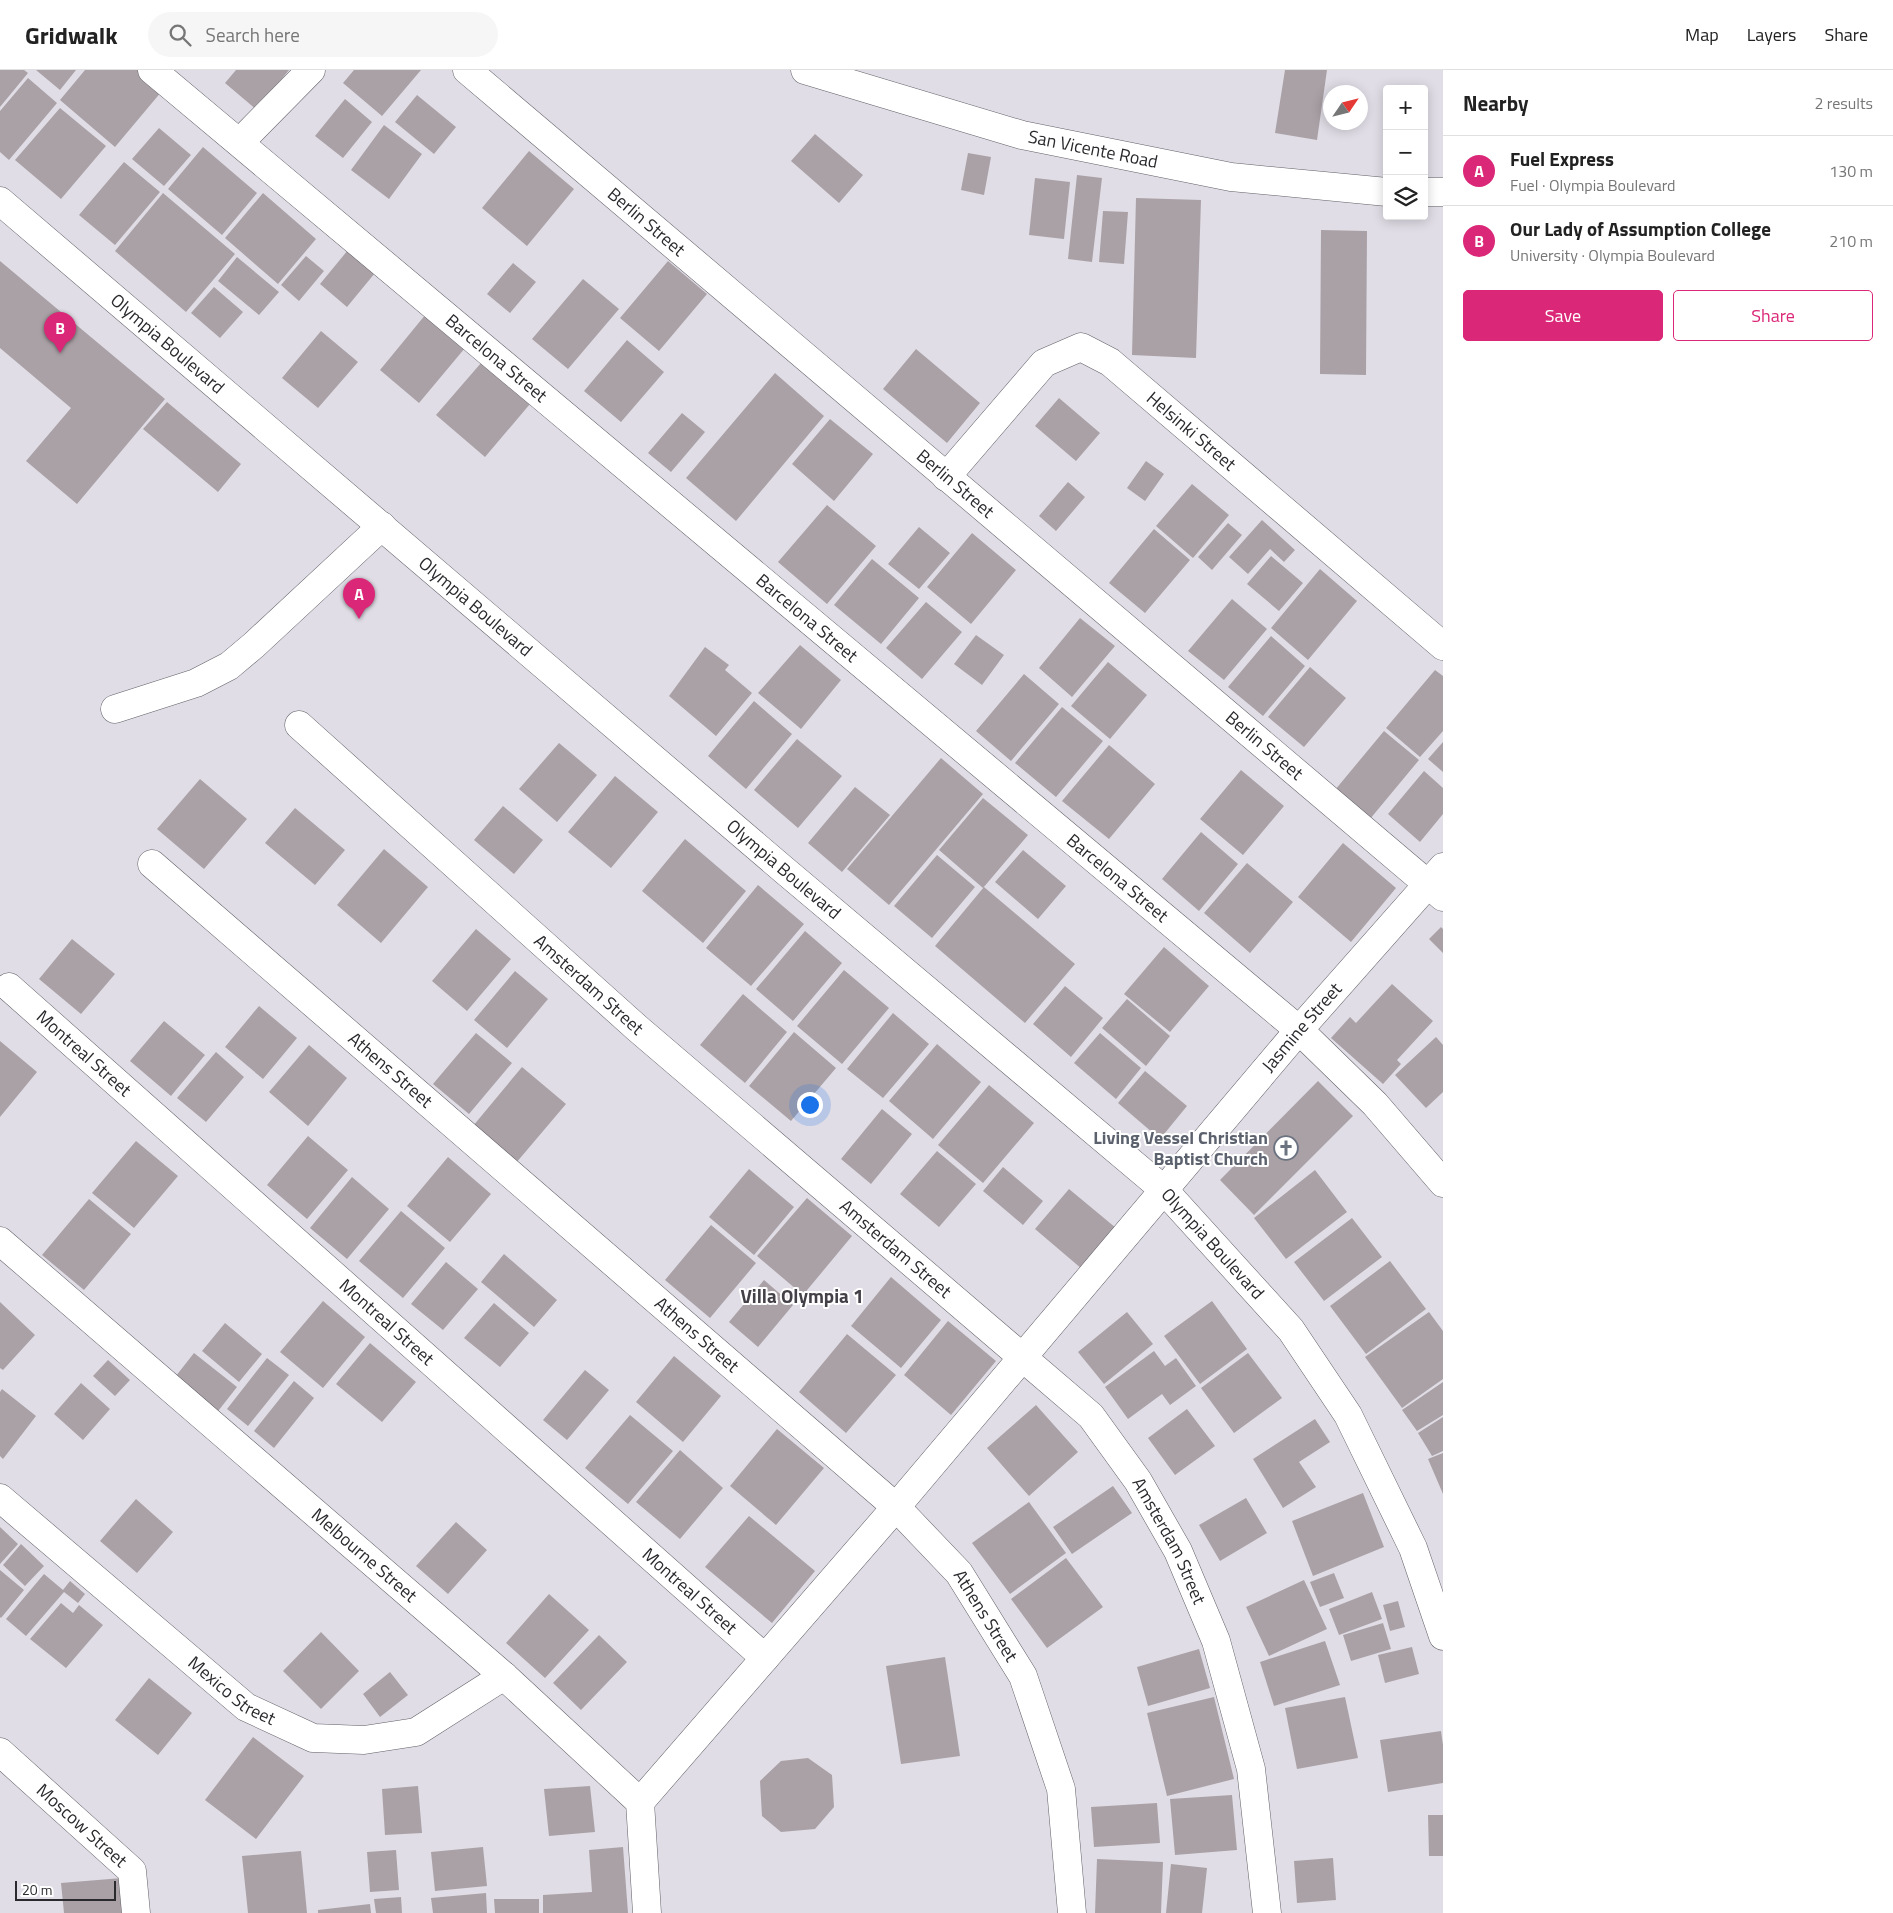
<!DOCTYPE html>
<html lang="en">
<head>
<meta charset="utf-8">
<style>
	:root { --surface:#fff; --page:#f6f6f6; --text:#222; --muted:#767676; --line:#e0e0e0; --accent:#db2777 }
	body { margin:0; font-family:"Titillium Web",sans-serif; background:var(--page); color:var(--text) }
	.controls { position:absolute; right:15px; top:15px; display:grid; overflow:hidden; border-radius:5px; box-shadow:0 2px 12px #0003 }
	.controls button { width:45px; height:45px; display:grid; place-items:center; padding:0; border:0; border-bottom:1px solid var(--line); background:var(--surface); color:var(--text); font:25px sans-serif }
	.compass { position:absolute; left:1323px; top:15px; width:45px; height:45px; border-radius:50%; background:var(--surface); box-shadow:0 2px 12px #0003; rotate:55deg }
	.scale { position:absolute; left:15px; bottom:12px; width:101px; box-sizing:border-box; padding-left:5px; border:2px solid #2a292d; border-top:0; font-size:14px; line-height:18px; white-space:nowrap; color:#2a292d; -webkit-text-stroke:4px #fff; paint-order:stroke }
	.you { position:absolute; left:809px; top:1034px; width:18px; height:18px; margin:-12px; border:4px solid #fff; border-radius:50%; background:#1a73e8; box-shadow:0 0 0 8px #1a73e833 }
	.badge { display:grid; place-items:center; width:32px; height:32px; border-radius:50%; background:var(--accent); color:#fff; font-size:16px; font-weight:700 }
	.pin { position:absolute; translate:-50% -41px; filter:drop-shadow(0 1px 2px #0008) }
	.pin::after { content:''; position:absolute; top:26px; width:18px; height:15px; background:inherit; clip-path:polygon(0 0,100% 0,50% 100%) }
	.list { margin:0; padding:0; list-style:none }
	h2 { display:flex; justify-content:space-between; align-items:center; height:65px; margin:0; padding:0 20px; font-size:21px }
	h2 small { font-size:16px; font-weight:400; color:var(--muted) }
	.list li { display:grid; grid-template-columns:32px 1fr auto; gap:15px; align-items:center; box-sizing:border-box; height:70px; padding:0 20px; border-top:1px solid var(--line) }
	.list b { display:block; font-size:19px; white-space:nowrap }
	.list p { margin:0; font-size:16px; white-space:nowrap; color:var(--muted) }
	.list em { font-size:16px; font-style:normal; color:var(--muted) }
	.actions { display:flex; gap:10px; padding:15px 20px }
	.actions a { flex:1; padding:11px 0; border:1px solid var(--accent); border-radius:5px; text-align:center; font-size:18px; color:var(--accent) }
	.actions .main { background:var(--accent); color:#fff }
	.icon { flex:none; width:28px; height:28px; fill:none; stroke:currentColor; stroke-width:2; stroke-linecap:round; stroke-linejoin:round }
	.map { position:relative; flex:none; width:1443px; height:1843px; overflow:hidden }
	header { display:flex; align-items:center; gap:30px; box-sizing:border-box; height:70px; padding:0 25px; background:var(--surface); border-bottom:1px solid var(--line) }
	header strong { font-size:24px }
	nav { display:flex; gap:28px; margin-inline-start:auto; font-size:18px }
	.search { width:350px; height:45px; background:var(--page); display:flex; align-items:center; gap:12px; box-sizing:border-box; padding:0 18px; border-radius:28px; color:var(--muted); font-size:19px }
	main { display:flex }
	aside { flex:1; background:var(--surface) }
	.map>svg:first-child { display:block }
	.building { fill:#aaa1a6 }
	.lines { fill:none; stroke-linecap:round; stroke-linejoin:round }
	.minor-casing { stroke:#626067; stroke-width:29 }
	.major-casing { stroke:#626067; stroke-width:29 }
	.minor { stroke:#fff; stroke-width:28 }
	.major { stroke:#fff; stroke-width:28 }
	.labels { text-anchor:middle; stroke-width:4; stroke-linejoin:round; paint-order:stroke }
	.street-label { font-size:18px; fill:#2a292d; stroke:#fff }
	.worship-label { font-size:18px; font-weight:bold; fill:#5b616d; stroke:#fff; text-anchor:end }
	.neighbourhood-label { font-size:19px; font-weight:bold; fill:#434047; stroke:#fff }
</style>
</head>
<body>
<header>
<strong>Gridwalk</strong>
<div class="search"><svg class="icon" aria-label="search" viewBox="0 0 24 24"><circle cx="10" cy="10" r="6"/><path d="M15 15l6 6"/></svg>Search here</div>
<nav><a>Map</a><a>Layers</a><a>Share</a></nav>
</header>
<main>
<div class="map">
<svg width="1443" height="1843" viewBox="0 0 1443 1843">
	<rect width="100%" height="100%" fill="#e0dde6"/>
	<!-- building -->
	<path class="building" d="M0,0H24L28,3L0,37Z
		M36,0H76L60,20Z
		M85,0H137L162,21L115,77L60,30Z
		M236,0H289L257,40L225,13Z
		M354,0H421L382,46L343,13Z
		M1285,0H1327L1317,70L1275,63Z
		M28,8L57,33L9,90L0,82V41Z
		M417,25L456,57L434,84L395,52Z
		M345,29L372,52L343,88L315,66Z
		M60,38L106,76L61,129L15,90Z
		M384,55L422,84L389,129L351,100Z
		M159,58L191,85L164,116L132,89Z
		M815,64L863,105L839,133L791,91Z
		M203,77L257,123L222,165L168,119Z
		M529,81L574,119L527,176L482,138Z
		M968,83L991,87L984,125L961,120Z
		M124,92L160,122L115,175L79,145Z
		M1077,105L1102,108L1092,192L1068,189Z
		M1035,108L1070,112L1064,169L1029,165Z
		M163,123L235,184L186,242L115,181Z
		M263,123L316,169L278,214L225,168Z
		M1136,128L1201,130L1196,288L1132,285Z
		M1103,141L1128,142L1124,194L1099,192Z
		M1321,160L1367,161L1366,305L1320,304Z
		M348,180L375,203L347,237L320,214Z
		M306,186L324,201L299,231L281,215Z
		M237,187L279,222L259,245L218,211Z
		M0,191L165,329L77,434L26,391L71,338L0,278Z
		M668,191L707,224L659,281L620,248Z
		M513,193L536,212L510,243L487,224Z
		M583,209L619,239L568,299L532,269Z
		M214,217L243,242L220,268L191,243Z
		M426,244L465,278L419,333L380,300Z
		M321,261L358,292L318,338L282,308Z
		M627,270L664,302L621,352L584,321Z
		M916,279L980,333L947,373L883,319Z
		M481,293L530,334L485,387L436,345Z
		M775,303L824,346L736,451L686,408Z
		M1059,328L1100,363L1076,391L1035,356Z
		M167,332L241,394L218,422L143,359Z
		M682,343L705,362L671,402L648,383Z
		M830,349L873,384L834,431L792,394Z
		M1146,391L1164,404L1145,431L1127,418Z
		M1068,412L1085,427L1056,461L1039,446Z
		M1192,414L1229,445L1193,488L1156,456Z
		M827,435L876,476L827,534L778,492Z
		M1262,450L1295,480L1284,492L1270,479L1248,504L1229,487Z
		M1228,453L1242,465L1212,500L1198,487Z
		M919,457L950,483L919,519L888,494Z
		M1154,459L1190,490L1145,543L1109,513Z
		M972,463L1016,500L971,554L927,517Z
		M1271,486L1303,513L1279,541L1247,514Z
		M872,489L919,528L881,574L834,535Z
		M1320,499L1357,531L1308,590L1271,558Z
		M1232,529L1267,559L1224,610L1188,581Z
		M926,532L962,562L922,609L886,578Z
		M1080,548L1115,576L1072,627L1039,598Z
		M976,565L1004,585L982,615L954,594Z
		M1271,566L1305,596L1263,646L1228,617Z
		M800,575L841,610L801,659L758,623Z
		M705,577L729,595L725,600L752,623L716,666L669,626Z
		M1108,592L1147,625L1110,669L1071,636Z
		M1310,597L1346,628L1304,677L1268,647Z
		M1435,600L1443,606V661L1420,687L1386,658Z
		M1024,604L1059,634L1011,691L976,661Z
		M754,631L792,664L746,719L708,686Z
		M1062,637L1103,671L1056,727L1015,693Z
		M1384,661L1419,690L1370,749L1335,720Z
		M797,669L842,706L798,758L754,720Z
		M1443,672V702L1428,689Z
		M559,673L597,705L557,752L519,719Z
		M1109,675L1155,714L1109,769L1062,731Z
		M941,688L983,724L889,835L847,799Z
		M1241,700L1284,736L1243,785L1200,749Z
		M1424,701L1443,718V744L1420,772L1388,744Z
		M615,706L658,742L611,798L568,762Z
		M200,709L247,749L204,799L157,759Z
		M855,717L890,745L842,802L808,773Z
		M983,728L1028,765L983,818L939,780Z
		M503,736L543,770L514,804L474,770Z
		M295,738L345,780L315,815L265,773Z
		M1201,762L1238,794L1199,841L1162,809Z
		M685,769L746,821L703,873L642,821Z
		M1343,773L1396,818L1351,872L1298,827Z
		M384,779L428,817L381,873L337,835Z
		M1023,780L1066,816L1038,849L995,812Z
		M937,785L975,817L932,868L894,836Z
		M1247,793L1293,832L1250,883L1204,843Z
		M758,815L804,854L751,916L706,878Z
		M984,817L1075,894L1025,953L935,876Z
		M1441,857L1443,859V883L1429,869Z
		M476,859L511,889L467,941L432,911Z
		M805,861L842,893L793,951L756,919Z
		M72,869L115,904L81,944L39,909Z
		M1164,877L1209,916L1170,962L1124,924Z
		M844,900L889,938L842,994L797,956Z
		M515,901L548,929L507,978L474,950Z
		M1392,914L1433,951L1397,990L1401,994L1383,1014L1331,968L1350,947L1356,953Z
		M1065,916L1103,948L1071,987L1033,954Z
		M743,924L787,962L745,1013L700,975Z
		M1127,929L1170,966L1146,996L1102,958Z
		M259,936L297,968L263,1009L225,977Z
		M893,943L929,974L883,1028L847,999Z
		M164,951L205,985L171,1026L130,991Z
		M794,962L836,998L791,1051L749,1016Z
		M476,963L512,993L469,1044L433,1014Z
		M1100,963L1141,998L1116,1029L1074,993Z
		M1436,967L1443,975V1022L1426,1038L1395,1005Z
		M0,971L37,1002L0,1047Z
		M937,974L981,1012L933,1069L889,1031Z
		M309,975L347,1008L308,1056L269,1022Z
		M216,982L244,1007L206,1052L177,1028Z
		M522,997L566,1034L516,1093L473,1056Z
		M1145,1001L1187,1036L1160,1069L1118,1033Z
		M1318,1011L1353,1046L1254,1145L1220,1110Z
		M989,1015L1034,1053L983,1113L938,1075Z
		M882,1039L912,1064L871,1114L841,1089Z
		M308,1066L348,1100L307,1149L267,1115Z
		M136,1071L178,1106L134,1158L92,1123Z
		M937,1081L976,1114L939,1157L900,1124Z
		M448,1087L491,1124L450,1172L407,1136Z
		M1003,1097L1043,1131L1023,1155L983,1121Z
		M749,1099L794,1137L754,1185L709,1147Z
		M1315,1100L1347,1142L1286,1189L1254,1148Z
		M352,1107L389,1139L347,1189L310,1158Z
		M1069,1119L1116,1158L1082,1199L1035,1159Z
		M807,1128L852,1166L803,1225L757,1186Z
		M89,1129L131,1164L84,1220L42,1185Z
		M401,1141L445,1178L403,1228L359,1191Z
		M1352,1148L1382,1187L1324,1231L1294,1192Z
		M711,1155L756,1193L710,1248L665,1210Z
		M504,1184L557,1230L534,1257L481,1212Z
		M1390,1191L1426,1239L1366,1284L1330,1236Z
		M446,1192L478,1219L443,1260L411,1234Z
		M891,1207L941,1250L901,1298L851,1256Z
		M764,1210L793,1235L758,1277L729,1252Z
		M323,1231L365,1267L323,1318L280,1282Z
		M1212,1231L1247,1279L1200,1314L1164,1266Z
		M0,1232L35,1265L3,1300L0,1298Z
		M494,1233L529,1263L500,1297L464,1268Z
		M1127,1242L1153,1274L1104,1314L1078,1282Z
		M1429,1242L1443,1261V1309L1402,1338L1365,1287Z
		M948,1251L996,1291L951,1345L904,1305Z
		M225,1253L262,1284L239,1312L202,1281Z
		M847,1264L896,1305L846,1363L799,1322Z
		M370,1273L416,1312L382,1352L336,1314Z
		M1154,1281L1165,1296L1176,1288L1196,1316L1170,1335L1162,1324L1128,1349L1105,1317Z
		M194,1283L237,1317L215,1345L172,1311Z
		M1248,1283L1282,1328L1234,1363L1201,1318Z
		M674,1286L721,1326L683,1372L636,1332Z
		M267,1288L289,1305L248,1356L227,1339Z
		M108,1290L130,1310L115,1326L93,1306Z
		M585,1300L609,1320L567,1370L543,1350Z
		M294,1311L314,1328L274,1378L254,1361Z
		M1443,1312V1345L1417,1361L1402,1340Z
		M81,1313L110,1339L83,1370L54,1344Z
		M2,1319L36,1346L3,1389L0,1386V1322Z
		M1036,1335L1078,1382L1029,1426L987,1378Z
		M1187,1339L1215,1376L1175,1405L1148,1368Z
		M630,1345L673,1381L628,1434L585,1398Z
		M1443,1347V1381L1432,1386L1418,1363Z
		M1315,1349L1330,1372L1299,1392L1316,1417L1283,1438L1253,1389Z
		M777,1359L824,1398L776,1455L730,1416Z
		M680,1380L723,1418L680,1469L636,1432Z
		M1443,1383V1424L1428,1389Z
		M1113,1416L1132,1443L1072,1484L1053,1457Z
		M1363,1423L1384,1477L1313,1506L1292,1451Z
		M1246,1428L1267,1463L1220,1491L1199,1455Z
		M136,1429L173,1462L137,1503L100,1471Z
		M1029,1432L1066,1483L1010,1524L972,1473Z
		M749,1446L815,1501L772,1553L705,1497Z
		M456,1452L487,1480L448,1524L416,1496Z
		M0,1457L18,1474L0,1494Z
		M21,1474L44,1496L25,1516L3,1495Z
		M1066,1488L1103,1537L1047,1578L1011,1529Z
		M0,1500L24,1520L1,1548L0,1547Z
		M1334,1503L1344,1528L1320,1537L1310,1512Z
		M44,1504L63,1520L70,1511L85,1524L78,1533L64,1522L26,1566L6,1549Z
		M1304,1510L1327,1559L1269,1586L1246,1537Z
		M1372,1522L1382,1549L1339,1565L1329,1539Z
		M549,1524L589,1560L545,1608L506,1573Z
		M1398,1531L1405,1557L1390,1561L1383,1535Z
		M61,1533L73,1543L79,1535L103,1555L66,1598L30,1569Z
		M1383,1553L1391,1579L1351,1591L1343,1565Z
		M321,1562L359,1601L321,1639L283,1601Z
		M599,1565L627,1592L581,1640L553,1613Z
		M1325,1571L1340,1615L1274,1636L1260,1592Z
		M1412,1577L1419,1604L1385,1613L1378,1585Z
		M1199,1579L1210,1618L1148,1636L1137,1597Z
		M945,1587L960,1686L901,1694L886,1596Z
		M390,1602L408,1625L380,1647L363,1624Z
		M149,1608L192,1643L158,1685L115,1650Z
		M1214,1627L1234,1709L1167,1726L1147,1643Z
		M1345,1627L1358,1688L1297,1699L1285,1638Z
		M1441,1661L1443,1675V1713L1388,1722L1380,1670Z
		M253,1667L304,1706L256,1769L205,1730Z
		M808,1688L832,1705L834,1737L815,1759L781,1762L762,1746L760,1711L781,1691Z
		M418,1716L422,1763L385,1765L382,1719Z
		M590,1716L595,1762L549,1766L544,1719Z
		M1232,1725L1237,1780L1175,1785L1170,1729Z
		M1157,1733L1160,1773L1094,1777L1091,1737Z
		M1428,1745H1443V1786H1429Z
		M483,1777L487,1816L435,1821L431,1782Z
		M623,1777L628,1843H543V1825L592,1822L589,1780Z
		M396,1780L399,1820L370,1822L367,1782Z
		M301,1781L307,1843H248L242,1786Z
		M1333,1788L1336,1830L1297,1833L1294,1791Z
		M1097,1789L1163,1792L1161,1843H1095Z
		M1171,1794L1207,1798L1202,1843H1166Z
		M122,1808L125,1843H64L61,1813Z
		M486,1823L487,1843H433L431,1828Z
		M401,1827L402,1843H376L374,1829Z
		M494,1829H539V1843H495Z
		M370,1834L371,1843H318V1840Z"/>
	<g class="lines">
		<!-- minor casing -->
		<g class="minor-casing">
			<g id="minor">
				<path id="s1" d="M152,0L1299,960L1375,1034L1443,1113"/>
				<path id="s2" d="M467,0L1443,827"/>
				<path d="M240,72L311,0"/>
				<path id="s3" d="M946,407L1044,293L1081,277L1110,292L1443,576"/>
				<path d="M115,639L196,613L229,596L254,575L382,456"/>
				<path id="s4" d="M299,655L637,958L1091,1346L1138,1411L1178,1481L1216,1571L1251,1699L1267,1843"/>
				<path id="s5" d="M152,794L896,1437L959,1503L1023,1606L1061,1719L1072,1843"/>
				<path id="s6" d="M9,917L765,1588"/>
				<path id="s7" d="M0,1171L504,1606L640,1732L647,1843"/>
				<path id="s8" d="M0,1428L246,1637L313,1668L364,1670L416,1662L504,1606"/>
				<path id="s9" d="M0,1682L132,1801L136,1843"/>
				<path id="s10" d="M640,1732L896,1437L1299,960L1443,797"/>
			</g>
		</g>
		<!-- major casing -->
		<g class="major-casing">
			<g id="major">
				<path id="s11" d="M805,0L1022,65L1231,107L1387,122"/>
				<path d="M1424,122H1443"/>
				<path id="s12" d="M0,131L784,800L1163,1119L1291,1260L1348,1345L1413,1478L1443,1566"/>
			</g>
		</g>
		<!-- minor -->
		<use href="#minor" class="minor"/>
		<!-- major -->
		<use href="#major" class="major"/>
	</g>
	<!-- icons -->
	<defs>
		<g id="church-ring" transform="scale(1.25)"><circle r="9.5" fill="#fff" stroke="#6b7280" stroke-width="1.5"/><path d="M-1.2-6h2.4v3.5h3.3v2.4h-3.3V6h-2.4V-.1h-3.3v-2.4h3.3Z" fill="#6b7280"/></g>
	</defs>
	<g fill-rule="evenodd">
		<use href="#church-ring" x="1286" y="1078"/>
	</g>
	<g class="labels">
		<!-- street labels -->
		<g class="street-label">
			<text dy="6" stroke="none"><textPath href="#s11" startOffset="299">San Vicente Road</textPath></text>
			<text dy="6" stroke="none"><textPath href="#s2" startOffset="235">Berlin Street</textPath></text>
			<text dy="6" stroke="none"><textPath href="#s12" startOffset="220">Olympia Boulevard</textPath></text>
			<text dy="6" stroke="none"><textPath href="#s1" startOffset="449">Barcelona Street</textPath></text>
			<text dy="6" stroke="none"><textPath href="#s3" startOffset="330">Helsinki Street</textPath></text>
			<text dy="6" stroke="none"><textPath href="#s2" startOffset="640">Berlin Street</textPath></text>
			<text dy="6" stroke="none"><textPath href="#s12" startOffset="625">Olympia Boulevard</textPath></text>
			<text dy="6" stroke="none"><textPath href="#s1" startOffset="854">Barcelona Street</textPath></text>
			<text dy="6" stroke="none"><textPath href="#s2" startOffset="1045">Berlin Street</textPath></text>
			<text dy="6" stroke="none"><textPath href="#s12" startOffset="1030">Olympia Boulevard</textPath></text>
			<text dy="6" stroke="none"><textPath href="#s1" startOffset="1259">Barcelona Street</textPath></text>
			<text dy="6" stroke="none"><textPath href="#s4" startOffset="389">Amsterdam Street</textPath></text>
			<text dy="6" stroke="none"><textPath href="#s10" startOffset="1019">Jasmine Street</textPath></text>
			<text dy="6" stroke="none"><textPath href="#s6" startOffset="100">Montreal Street</textPath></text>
			<text dy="6" stroke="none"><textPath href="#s5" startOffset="315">Athens Street</textPath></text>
			<text dy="6" stroke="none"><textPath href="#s12" startOffset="1600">Olympia Boulevard</textPath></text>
			<text dy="6" stroke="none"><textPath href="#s4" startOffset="794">Amsterdam Street</textPath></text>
			<text dy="6" stroke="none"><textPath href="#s6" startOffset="505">Montreal Street</textPath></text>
			<text dy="6" stroke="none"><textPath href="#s5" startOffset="720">Athens Street</textPath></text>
			<text dy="6" stroke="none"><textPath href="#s4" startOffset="1199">Amsterdam Street</textPath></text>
			<text dy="6" stroke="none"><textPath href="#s7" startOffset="481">Melbourne Street</textPath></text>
			<text dy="6" stroke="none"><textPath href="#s6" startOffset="910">Montreal Street</textPath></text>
			<text dy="6" stroke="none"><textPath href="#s5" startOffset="1125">Athens Street</textPath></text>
			<text dy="6" stroke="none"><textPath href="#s8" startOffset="302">Mexico Street</textPath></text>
			<text dy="6" stroke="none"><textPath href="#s9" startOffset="110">Moscow Street</textPath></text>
		</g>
		<!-- worship labels -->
		<g class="worship-label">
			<text x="1268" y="1074">Living Vessel Christian<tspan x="1268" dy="21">Baptist Church</tspan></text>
		</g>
		<!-- neighbourhood labels -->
		<g class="neighbourhood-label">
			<text x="802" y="1233">Villa Olympia 1</text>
		</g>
	</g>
</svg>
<div class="controls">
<button>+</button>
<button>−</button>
<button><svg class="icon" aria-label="layers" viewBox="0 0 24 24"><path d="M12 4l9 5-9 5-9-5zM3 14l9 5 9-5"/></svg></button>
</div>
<svg class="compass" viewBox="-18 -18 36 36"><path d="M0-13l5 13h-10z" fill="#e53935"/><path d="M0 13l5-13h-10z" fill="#767676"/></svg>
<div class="scale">20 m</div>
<div class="you"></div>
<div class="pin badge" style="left:359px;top:549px">A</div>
<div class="pin badge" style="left:60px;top:283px">B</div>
</div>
<aside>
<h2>Nearby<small>2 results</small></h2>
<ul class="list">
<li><span class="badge">A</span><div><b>Fuel Express</b><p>Fuel · Olympia Boulevard</p></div><em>130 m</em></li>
<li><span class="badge">B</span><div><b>Our Lady of Assumption College</b><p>University · Olympia Boulevard</p></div><em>210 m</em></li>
</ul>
<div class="actions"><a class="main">Save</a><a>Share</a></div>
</aside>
</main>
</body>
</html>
